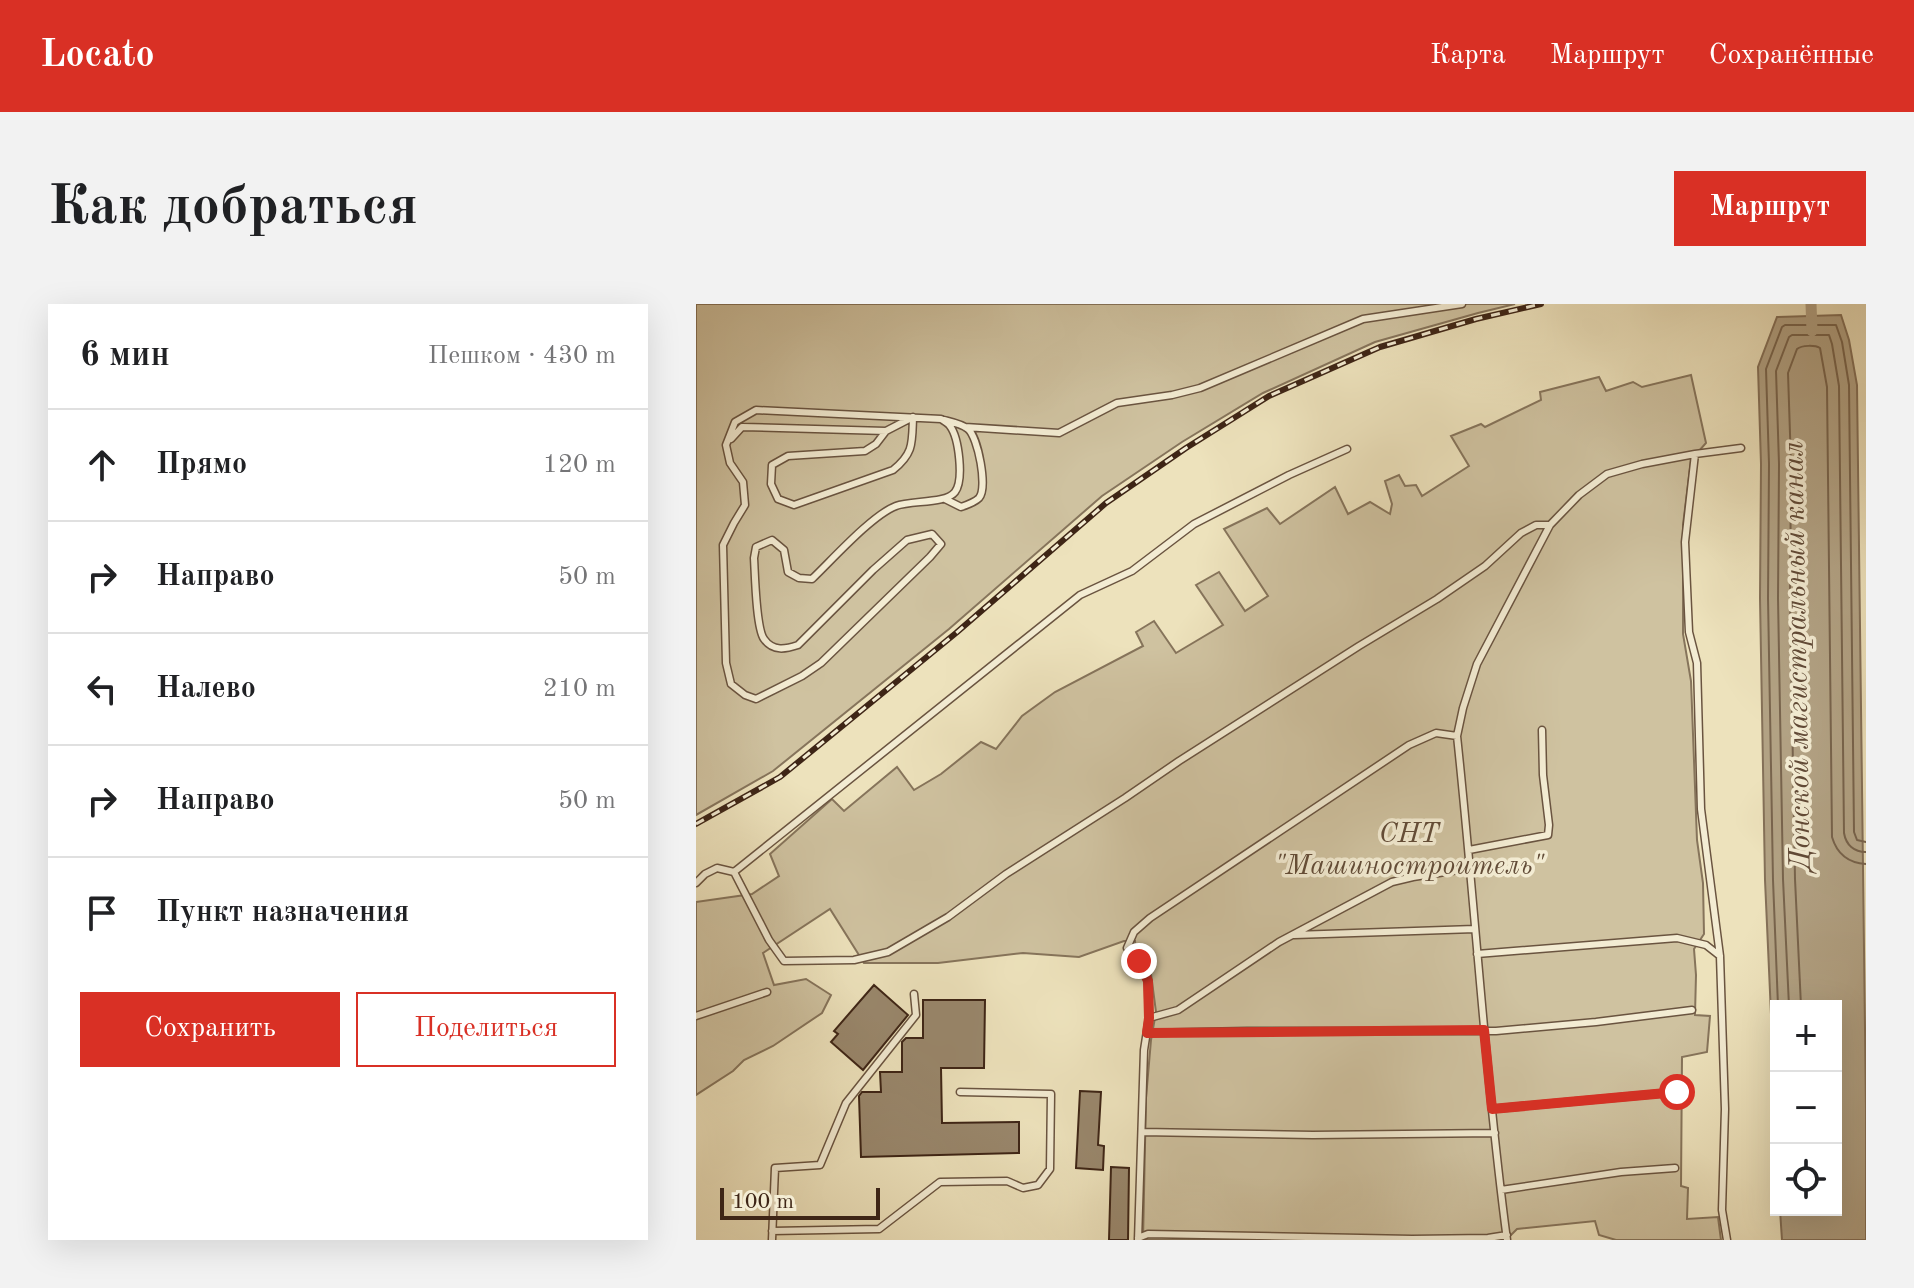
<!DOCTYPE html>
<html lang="ru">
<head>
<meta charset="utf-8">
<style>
	:root { --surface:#fff; --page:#f2f2f2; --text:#202124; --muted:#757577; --line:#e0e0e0; --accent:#d93025 }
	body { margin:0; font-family:"Old Standard TT",serif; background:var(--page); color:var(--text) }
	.controls { position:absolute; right:24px; bottom:24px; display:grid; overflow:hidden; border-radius:0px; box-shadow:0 8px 32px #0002 }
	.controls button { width:72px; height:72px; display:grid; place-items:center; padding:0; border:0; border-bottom:2px solid var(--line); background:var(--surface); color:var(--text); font:40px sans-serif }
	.scale { position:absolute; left:24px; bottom:20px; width:160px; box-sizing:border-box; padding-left:8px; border:4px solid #3e2516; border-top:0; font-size:22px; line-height:28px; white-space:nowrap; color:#3e2516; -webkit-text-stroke:6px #f3ecd3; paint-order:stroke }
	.stop { position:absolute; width:24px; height:24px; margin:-18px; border:6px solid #d93025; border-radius:50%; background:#fff }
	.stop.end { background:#d93025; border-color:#fff; box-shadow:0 2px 8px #0008 }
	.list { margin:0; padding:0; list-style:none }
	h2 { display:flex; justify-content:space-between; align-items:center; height:104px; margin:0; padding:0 32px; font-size:34px }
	h2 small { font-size:26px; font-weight:400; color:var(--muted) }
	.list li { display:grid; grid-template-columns:52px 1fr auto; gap:24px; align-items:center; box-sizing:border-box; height:112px; padding:0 32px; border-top:2px solid var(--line) }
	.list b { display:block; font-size:30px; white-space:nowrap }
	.list em { font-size:26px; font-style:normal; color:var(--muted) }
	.actions { display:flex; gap:16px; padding:24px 32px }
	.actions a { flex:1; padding:18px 0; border:2px solid var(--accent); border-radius:0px; text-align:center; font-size:28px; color:var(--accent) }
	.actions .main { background:var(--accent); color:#fff }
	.icon { flex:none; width:44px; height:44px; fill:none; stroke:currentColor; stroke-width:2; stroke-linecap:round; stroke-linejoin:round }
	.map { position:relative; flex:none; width:1170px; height:936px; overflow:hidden; border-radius:0px }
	header { display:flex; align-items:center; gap:48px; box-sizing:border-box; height:112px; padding:0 40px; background:var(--accent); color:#fff }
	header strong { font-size:38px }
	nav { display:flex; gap:44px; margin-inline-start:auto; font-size:28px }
	.intro { display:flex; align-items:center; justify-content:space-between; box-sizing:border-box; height:192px; padding:0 48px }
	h1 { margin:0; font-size:56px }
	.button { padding:20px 36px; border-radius:0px; background:var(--accent); color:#fff; font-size:28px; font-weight:700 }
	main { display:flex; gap:48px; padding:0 48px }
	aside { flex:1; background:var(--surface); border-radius:0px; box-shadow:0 8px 32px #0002 }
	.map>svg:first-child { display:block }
	.green { fill:#cfc2a0; stroke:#86745b; stroke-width:2 }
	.water { fill:#b2a284; stroke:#847058; stroke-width:2 }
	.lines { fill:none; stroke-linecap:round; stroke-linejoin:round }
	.shore { stroke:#78644d; stroke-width:2 }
	.canal { stroke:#b2a284; stroke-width:11 }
	.building { fill:#99876c; stroke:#3e2516; stroke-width:2 }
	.service-casing { stroke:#6a5440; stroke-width:9 }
	.service { stroke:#f3ecd3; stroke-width:6 }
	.rail-casing { stroke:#3e2516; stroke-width:6 }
	.rail { stroke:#f3ecd3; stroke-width:3; stroke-dasharray:9; stroke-linecap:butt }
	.route { stroke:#d93025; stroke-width:10 }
	.labels { text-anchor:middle; stroke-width:7; stroke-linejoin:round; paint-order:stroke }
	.park-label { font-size:28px; font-style:italic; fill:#624c38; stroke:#f3ecd3 }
	.water-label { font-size:30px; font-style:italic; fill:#614a37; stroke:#f3ecd3 }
</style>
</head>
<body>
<header>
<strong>Locato</strong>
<nav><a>Карта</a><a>Маршрут</a><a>Сохранённые</a></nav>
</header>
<div class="intro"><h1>Как добраться</h1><a class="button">Маршрут</a></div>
<main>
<aside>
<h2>6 мин<small>Пешком · 430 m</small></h2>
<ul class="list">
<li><svg class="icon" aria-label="ahead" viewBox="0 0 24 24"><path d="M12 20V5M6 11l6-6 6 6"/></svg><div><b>Прямо</b></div><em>120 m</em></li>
<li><svg class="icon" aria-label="right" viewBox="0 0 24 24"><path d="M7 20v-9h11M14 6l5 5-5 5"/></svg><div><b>Направо</b></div><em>50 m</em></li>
<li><svg class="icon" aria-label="left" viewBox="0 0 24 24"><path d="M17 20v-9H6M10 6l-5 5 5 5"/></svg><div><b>Налево</b></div><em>210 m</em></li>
<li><svg class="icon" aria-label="right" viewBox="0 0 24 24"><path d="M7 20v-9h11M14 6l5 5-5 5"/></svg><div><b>Направо</b></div><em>50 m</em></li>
<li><svg class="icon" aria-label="arrive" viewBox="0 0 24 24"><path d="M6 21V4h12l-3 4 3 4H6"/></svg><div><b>Пункт назначения</b></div></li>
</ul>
<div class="actions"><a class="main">Сохранить</a><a>Поделиться</a></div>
</aside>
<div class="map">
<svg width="1170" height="936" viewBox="0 0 1170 936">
	<rect width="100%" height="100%" fill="#ede2bc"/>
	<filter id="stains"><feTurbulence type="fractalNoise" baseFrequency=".0025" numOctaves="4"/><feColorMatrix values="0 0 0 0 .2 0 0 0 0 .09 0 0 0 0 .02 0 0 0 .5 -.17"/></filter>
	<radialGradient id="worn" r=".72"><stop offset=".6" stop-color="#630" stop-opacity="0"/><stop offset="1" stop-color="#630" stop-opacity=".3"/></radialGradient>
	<!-- green -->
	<path class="green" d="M0,0H819L782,9L679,38L567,89L486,138L406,192L253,325L77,467L0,511Z
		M995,71L1010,139L995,156L987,221V330L995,377L1001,536L1007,579L1008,630L998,645L1000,671L999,711L1014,712L1011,748L986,753L985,882L992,884L991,915L1022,913L1025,936H920L903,931L899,917L821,925L810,936H447L450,794L455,736L460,708L455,670L440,647L439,637H428L383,653L327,649L242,659H168L134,605L67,649L78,681L110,675L135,691L126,709L77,742L48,756L37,767L0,791V598L56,590L83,572L74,550L136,495L148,507L201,463L218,486L245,470L285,438L300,445L326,412L359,388L447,342L440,328L458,317L480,349L527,321L500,281L523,268L549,307L572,292L528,225L571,204L584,220L639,183L652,210L674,198L694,210L696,200L689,177L703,171L709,182L720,181L726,192L773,162L755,132L785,120L789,123L845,96L844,88L903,73L910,87L937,78L946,83Z"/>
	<!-- water -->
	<path class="water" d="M1145,11L1153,36L1161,81L1170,805V936H1086L1084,906H1140V702H1080V822L1069,576L1064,294L1065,160L1062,63L1081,13Z"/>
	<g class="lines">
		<!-- shore -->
		<path class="shore" d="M1082,702L1077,576L1072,294L1073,160L1070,65L1086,23L1089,21H1140L1146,38L1153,81L1158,528L1161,536L1170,538
			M1093,702L1087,575L1082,294L1083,160L1080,67L1093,33L1096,31H1133L1136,40L1143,82L1148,529C1150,541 1158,548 1170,548
			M1105,702L1099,575L1094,294L1095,160L1092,69L1101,45C1106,41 1119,41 1124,44L1131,83L1136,533C1141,550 1152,559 1170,560"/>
		<!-- canal -->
		<path class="canal" d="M1115,0L1116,27"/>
	</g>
	<!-- building -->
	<path class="building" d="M178,681L212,711L167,766L135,738L142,730L138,727Z
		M227,696H289L288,764H245L246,819L323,818V849L165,853L163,792L166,788H185L184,768H206V738L210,734H227Z
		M384,787L405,788L402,841L408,842L407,866L380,864Z
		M415,863L433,864L432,936H413Z"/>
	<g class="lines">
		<!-- service casing -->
		<g class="service-casing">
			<path id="service" d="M60,106L245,115C248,117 252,119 254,122C263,134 268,176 259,188C250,200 215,196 200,202C176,211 136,256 116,275L103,274L92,268L88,246L76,236L60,243L58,254C59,270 60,324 68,335C77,348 90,345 102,341L177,266L211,236L236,230L245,240L234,253L125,359L106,372L60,395L49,391L35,380L30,359L27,241L38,219L49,201L47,178L34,159L30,141L39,118Z
				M248,116C256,118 266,120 272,125C282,133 292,184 283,194C279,198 271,201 265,203L249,195
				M269,123L363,129L421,99L476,91L504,84L667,15L766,0
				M35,135L46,123L190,127L180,140L169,147L92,152L76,161L75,180L82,195L98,201L197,166C218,149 216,139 217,113L190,127
				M999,150L989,238L993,328L1001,359L1005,505L1024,652L1029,805L1026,906L1031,936
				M761,432C779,600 789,769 811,936
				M773,546L852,531L853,521L847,471L846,426
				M38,568L384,291L436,267L498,220L593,171L651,145
				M0,579L9,570L21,564L38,568L73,636L88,657L158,656L192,648L252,613L310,570L429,494L483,457L663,342L741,295L789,262L825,229L840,221H854L883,191L911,170L946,160L999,150L1045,144
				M598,631L779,625
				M781,650L981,634L1010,641L1024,652
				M0,712L71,688
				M453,714L482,706L583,638L696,578L717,573L775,564
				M451,729L551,727H800L900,718L996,706
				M796,805L981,788
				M446,828L617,831L799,829
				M805,886L925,868L979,864
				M76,927L183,925L244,878L311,877L327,884L342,881L354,865L355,790L264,788
				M442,934L452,930L716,935L792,934L811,931
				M76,936L79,864L124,861L150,799L220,711L218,690
				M442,936L448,746L453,714L452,677L443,657L431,644L438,628L454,614L713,441L740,429L761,432L767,404L781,360L854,221"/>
		</g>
		<!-- service -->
		<use href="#service" class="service"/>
		<!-- rail casing -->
		<g class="rail-casing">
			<path id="rail" d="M0,520L84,473L260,329L410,199L490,144L573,92L684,43L780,15L845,0"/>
		</g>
		<!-- rail -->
		<use href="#rail" class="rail"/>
	</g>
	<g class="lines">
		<!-- route -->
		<path class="route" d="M443,657L452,677L453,714L451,729L788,726L796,805L981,788"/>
	</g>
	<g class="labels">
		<!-- park labels -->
		<g class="park-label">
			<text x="713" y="538">СНТ<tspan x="713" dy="32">"Машиностроитель"</tspan></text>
		</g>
		<!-- water labels -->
		<g class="water-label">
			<text transform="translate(1100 352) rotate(-91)" y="10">Донской магистральный канал</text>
		</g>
	</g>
	<rect width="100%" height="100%" filter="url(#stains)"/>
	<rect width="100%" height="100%" fill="url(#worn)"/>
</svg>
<div class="controls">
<button>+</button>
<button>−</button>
<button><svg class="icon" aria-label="locate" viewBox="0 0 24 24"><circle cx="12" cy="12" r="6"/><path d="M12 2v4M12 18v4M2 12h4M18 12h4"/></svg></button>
</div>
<div class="scale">100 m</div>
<div class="stop" style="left:981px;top:788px"></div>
<div class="stop end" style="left:443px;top:657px"></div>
</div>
</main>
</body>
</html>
